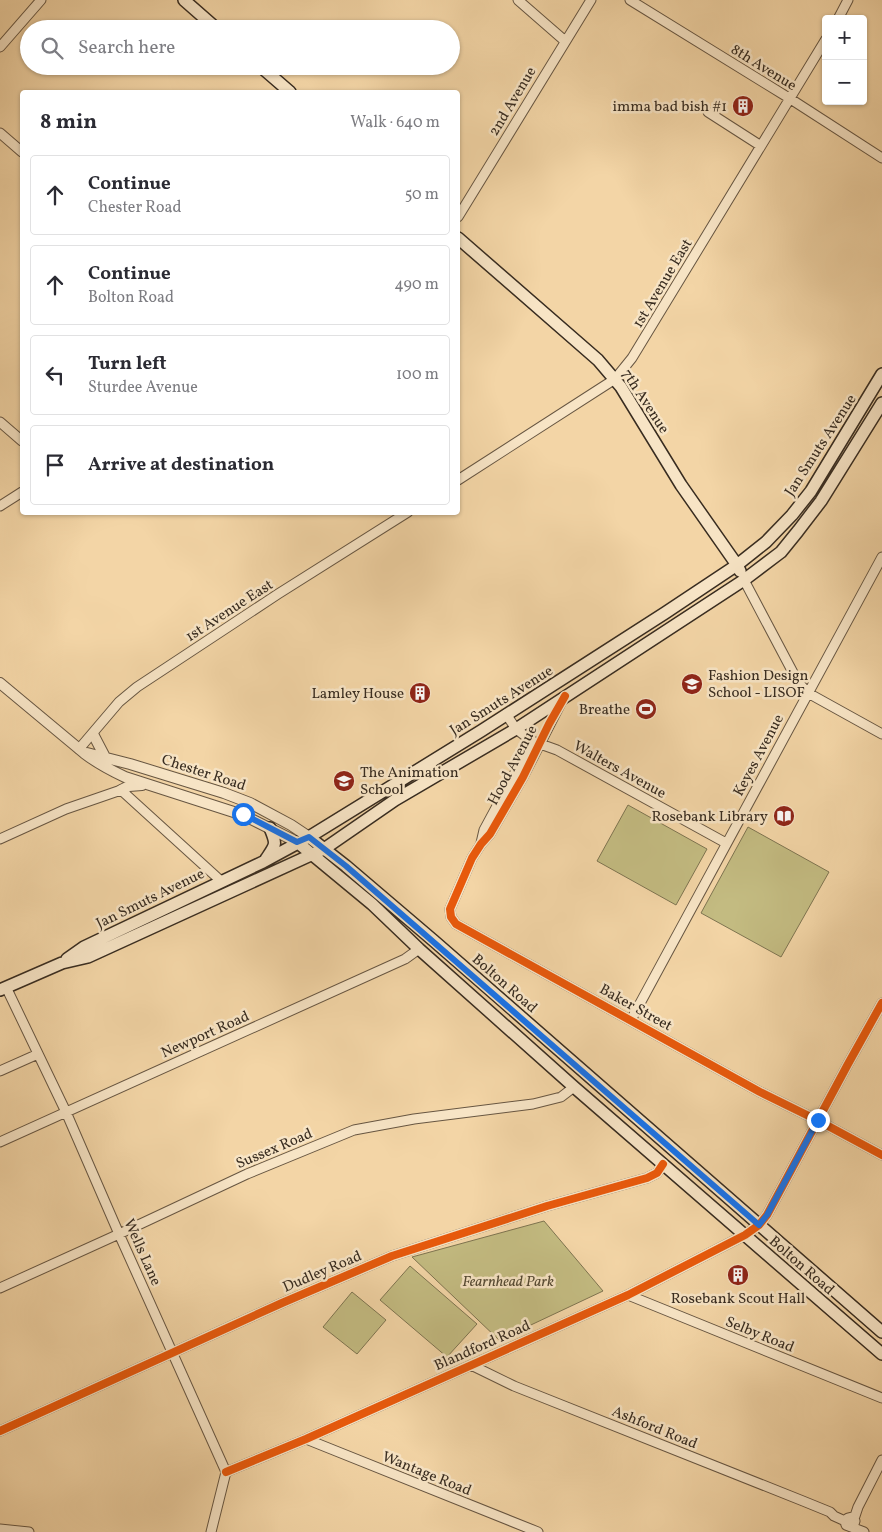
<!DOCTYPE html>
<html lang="en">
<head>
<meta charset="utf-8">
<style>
	:root { --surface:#fff; --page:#f2f2f3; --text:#2b2b33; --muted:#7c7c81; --line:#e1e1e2 }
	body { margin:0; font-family:Vollkorn,serif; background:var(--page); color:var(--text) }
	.controls { position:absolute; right:15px; top:15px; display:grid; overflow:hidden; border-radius:5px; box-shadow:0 1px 4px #0004 }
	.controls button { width:45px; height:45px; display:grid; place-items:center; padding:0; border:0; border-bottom:1px solid var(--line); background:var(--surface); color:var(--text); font:25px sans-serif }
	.stop { position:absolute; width:15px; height:15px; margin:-11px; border:4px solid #1a73e8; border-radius:50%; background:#fff }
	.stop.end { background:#1a73e8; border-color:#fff; box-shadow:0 1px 5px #0008 }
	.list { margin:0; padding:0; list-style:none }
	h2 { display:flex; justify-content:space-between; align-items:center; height:65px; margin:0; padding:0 20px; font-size:21px }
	h2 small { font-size:16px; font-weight:400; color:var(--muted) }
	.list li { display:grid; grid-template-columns:32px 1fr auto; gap:15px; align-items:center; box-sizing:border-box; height:80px; margin:0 10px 10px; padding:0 10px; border:1px solid var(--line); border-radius:5px }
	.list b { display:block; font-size:19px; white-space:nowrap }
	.list p { margin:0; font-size:16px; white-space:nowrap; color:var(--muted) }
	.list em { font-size:16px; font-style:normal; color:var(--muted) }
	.icon { flex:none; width:28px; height:28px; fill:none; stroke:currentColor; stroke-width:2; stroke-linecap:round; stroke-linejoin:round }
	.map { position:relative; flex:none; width:882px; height:1532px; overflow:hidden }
	.search { position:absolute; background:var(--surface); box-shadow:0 1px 4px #0004; left:20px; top:20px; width:440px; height:55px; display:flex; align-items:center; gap:12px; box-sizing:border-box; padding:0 18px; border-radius:28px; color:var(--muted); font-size:19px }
	.panel { position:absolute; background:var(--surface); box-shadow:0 1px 4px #0004; left:20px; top:90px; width:440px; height:425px; border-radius:5px }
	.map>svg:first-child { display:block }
	.green { fill:#c3bb81; stroke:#7e7450 }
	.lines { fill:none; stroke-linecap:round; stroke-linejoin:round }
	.minor-casing { stroke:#675642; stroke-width:11 }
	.tertiary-casing { stroke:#675642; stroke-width:12 }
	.secondary-casing { stroke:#382c20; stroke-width:14 }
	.minor { stroke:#f7e4c5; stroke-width:9 }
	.tertiary { stroke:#f7e4c5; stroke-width:10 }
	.secondary { stroke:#f7e4c5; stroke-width:11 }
	.cycleway-casing { stroke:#f7e4c5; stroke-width:11 }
	.cycleway { stroke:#e8590c; stroke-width:8 }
	.route { stroke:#1a73e8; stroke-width:6 }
	.labels { text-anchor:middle; stroke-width:5; stroke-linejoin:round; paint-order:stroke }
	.street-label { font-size:15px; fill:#382c20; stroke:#f7e4c5 }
	.poi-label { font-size:15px; fill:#382c20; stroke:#f7e4c5; text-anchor:end }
	.park-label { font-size:15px; font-style:italic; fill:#544933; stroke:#f7e4c5 }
</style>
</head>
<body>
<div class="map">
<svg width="882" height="1532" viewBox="0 0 882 1532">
	<rect width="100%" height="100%" fill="#f3d5a6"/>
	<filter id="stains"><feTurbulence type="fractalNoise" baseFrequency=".004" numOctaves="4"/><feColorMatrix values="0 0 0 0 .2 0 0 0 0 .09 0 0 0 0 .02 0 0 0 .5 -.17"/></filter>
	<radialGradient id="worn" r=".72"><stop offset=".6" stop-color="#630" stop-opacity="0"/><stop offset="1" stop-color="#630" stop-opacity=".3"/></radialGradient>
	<!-- green -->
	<path class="green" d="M628,805L707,849L676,905L597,861Z
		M748,827L829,872L781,957L701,913Z
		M544,1221L603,1291L499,1340L412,1257Z
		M410,1266L477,1324L447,1357L380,1300Z
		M352,1292L386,1320L357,1354L323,1327Z"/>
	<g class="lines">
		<!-- minor casing -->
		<g class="minor-casing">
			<path id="minor" d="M518,0L565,41
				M630,0L789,98L882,158
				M838,19L848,0
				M0,47L41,0
				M708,112L761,146
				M0,133L22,152
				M458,217L591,0
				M0,422L22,441
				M458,480L615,379L632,358L826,39
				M0,506L22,492
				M744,580L798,682L808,693L882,734
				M563,699L523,777L490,834L481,844L472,858L450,909L451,917L456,924L760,1092L817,1120L882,1155
				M506,714L516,729L532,741L557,750L726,843
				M79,749L119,702L137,687L278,594L408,512
				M0,839L66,809L121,790L221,881
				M481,843L484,830L532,741
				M6,987L66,1112L119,1234L226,1472L211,1532
				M631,1020L882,557
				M0,1071L38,1054
				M0,1142L405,959L419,949
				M0,1288L119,1234L247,1174L354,1130L414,1119L533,1104L561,1097L574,1087
				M628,1295L882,1398
				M471,1365L514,1386L803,1501L830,1512L834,1516L845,1521
				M0,1431L282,1303L392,1256L547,1206L647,1178L657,1173L663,1164
				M306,1439L538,1532
				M226,1472L306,1439L628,1295L745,1235L759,1225L767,1215L848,1064L882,1003
				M854,1519L858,1507L882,1460
				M853,1527L855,1521L852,1517L848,1518L845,1521L846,1525L864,1532
				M0,1529L29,1532"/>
		</g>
		<!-- tertiary casing -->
		<g class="tertiary-casing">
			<path id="tertiary" d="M0,683L84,753C97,763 110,770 125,777L243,815L297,842
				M93,734L105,757
				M87,753L130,764L224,793L250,803L291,825L309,837
				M121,790L129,786L142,785"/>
		</g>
		<!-- secondary casing -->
		<g class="secondary-casing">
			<path id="secondary" d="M184,0L217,29
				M260,66L290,92
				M458,238L598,360L621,387L681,485L737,565L740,571
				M309,837L346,866L434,941L882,1332
				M297,842L372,904L419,949L574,1087L882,1354
				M266,859C276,844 277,845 270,828
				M67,959L84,947L263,862L309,837L481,731L665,613L737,565L766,542L792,515L811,491L882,374
				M0,990L62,963L88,957L324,849L395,800L516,729L744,580L781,552L798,531L821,501L882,403"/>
		</g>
		<!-- minor -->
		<use href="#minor" class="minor"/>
		<!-- tertiary -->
		<use href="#tertiary" class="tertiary"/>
		<!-- secondary -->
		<use href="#secondary" class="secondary"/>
		<!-- cycleway casing -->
		<g class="cycleway-casing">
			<path id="cycleway" d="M565,696L549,724L523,777L490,834L481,844L472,858L450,909L451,917L456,924L760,1092L817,1120L882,1155
				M0,1431L282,1303L392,1256L547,1206L647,1178L657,1173L663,1164
				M226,1472L306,1439L628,1295L745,1235L759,1225L767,1215L848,1064L882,1003"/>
		</g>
		<!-- cycleway -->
		<use href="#cycleway" class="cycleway"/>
	</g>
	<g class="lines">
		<!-- route -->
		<path class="route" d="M243,814L297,842L309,837L346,866L759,1225L767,1215L818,1120"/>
	</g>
	<!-- icons -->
	<defs>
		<g id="building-disc" transform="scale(1.125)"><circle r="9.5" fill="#8f2418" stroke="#f7e4c5"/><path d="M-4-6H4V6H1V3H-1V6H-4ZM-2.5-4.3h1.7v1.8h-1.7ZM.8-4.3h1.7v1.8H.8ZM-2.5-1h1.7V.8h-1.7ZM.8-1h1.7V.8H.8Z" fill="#fff"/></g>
		<g id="university-disc" transform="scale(1.125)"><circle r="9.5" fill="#8f2418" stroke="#f7e4c5"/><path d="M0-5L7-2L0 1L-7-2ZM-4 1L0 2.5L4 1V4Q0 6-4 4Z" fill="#fff"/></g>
		<g id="stadium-disc" transform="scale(1.125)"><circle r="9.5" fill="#8f2418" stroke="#f7e4c5"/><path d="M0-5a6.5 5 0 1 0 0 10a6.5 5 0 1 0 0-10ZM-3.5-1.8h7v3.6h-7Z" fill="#fff"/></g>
		<g id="school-disc" transform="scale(1.125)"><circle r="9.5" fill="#8f2418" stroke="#f7e4c5"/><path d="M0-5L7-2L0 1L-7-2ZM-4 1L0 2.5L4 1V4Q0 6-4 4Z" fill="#fff"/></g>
		<g id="library-disc" transform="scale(1.125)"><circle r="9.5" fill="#8f2418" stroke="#f7e4c5"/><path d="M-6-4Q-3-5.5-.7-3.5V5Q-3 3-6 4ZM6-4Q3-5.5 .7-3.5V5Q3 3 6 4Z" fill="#fff"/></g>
	</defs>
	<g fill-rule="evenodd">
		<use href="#building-disc" x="743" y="106"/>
		<use href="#university-disc" x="692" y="684"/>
		<use href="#building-disc" x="420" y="693"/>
		<use href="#stadium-disc" x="646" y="709"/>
		<use href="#school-disc" x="344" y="781"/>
		<use href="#library-disc" x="784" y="816"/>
		<use href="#building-disc" x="738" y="1275"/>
	</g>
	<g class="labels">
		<!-- street labels -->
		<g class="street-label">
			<text transform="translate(764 67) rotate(32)" y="5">8th Avenue</text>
			<text transform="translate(512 101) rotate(-59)" y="5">2nd Avenue</text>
			<text transform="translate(662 283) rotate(-59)" y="5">1st Avenue East</text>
			<text transform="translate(646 401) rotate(57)" y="5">7th Avenue</text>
			<text transform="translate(820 445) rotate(-57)" y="5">Jan Smuts Avenue</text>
			<text transform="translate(229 610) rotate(-33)" y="5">1st Avenue East</text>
			<text transform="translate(501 700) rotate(-32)" y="5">Jan Smuts Avenue</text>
			<text transform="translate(758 755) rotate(-62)" y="5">Keyes Avenue</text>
			<text transform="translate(512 765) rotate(-62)" y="5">Hood Avenue</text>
			<text transform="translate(620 769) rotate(29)" y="5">Walters Avenue</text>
			<text transform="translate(204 772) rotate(18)" y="5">Chester Road</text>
			<text transform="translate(150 898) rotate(-26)" y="5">Jan Smuts Avenue</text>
			<text transform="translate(505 983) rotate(41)" y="5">Bolton Road</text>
			<text transform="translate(636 1007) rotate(29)" y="5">Baker Street</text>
			<text transform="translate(205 1034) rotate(-24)" y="5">Newport Road</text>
			<text transform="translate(274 1148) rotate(-23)" y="5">Sussex Road</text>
			<text transform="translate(143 1252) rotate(66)" y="5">Wells Lane</text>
			<text transform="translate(802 1265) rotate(41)" y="5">Bolton Road</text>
			<text transform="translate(322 1271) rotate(-23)" y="5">Dudley Road</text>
			<text transform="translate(760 1334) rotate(22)" y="5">Selby Road</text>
			<text transform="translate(482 1345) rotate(-24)" y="5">Blandford Road</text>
			<text transform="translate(655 1427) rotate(22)" y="5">Ashford Road</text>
			<text transform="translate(427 1473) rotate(22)" y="5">Wantage Road</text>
		</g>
		<!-- poi labels -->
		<g class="poi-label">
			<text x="727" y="111">imma bad bish #1</text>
			<text x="708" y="680" text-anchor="start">Fashion Design<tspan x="708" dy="17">School - LISOF</tspan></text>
			<text x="404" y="698">Lamley House</text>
			<text x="630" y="714">Breathe</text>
			<text x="360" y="777" text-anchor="start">The Animation<tspan x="360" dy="17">School</tspan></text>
			<text x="768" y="821">Rosebank Library</text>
			<text x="738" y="1303" text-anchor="middle">Rosebank Scout Hall</text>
		</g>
		<!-- park labels -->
		<g class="park-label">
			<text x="508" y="1286">Fearnhead Park</text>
		</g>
	</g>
	<rect width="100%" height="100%" filter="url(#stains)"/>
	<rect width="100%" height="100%" fill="url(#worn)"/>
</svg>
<div class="controls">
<button>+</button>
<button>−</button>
</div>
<div class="stop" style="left:243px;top:814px"></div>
<div class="stop end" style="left:818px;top:1120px"></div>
<div class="search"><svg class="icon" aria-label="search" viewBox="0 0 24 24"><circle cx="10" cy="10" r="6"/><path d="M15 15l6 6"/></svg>Search here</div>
<section class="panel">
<h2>8 min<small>Walk · 640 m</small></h2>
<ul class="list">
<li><svg class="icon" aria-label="ahead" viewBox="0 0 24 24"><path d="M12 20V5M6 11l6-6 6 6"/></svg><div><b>Continue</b><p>Chester Road</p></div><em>50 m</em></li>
<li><svg class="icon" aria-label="ahead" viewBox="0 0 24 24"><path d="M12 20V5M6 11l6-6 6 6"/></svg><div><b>Continue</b><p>Bolton Road</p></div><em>490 m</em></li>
<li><svg class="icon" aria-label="left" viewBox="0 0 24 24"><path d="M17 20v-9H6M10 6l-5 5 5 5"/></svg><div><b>Turn left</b><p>Sturdee Avenue</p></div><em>100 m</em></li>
<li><svg class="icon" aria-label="arrive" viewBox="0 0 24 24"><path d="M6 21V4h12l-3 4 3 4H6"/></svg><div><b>Arrive at destination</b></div></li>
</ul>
</section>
</div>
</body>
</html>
